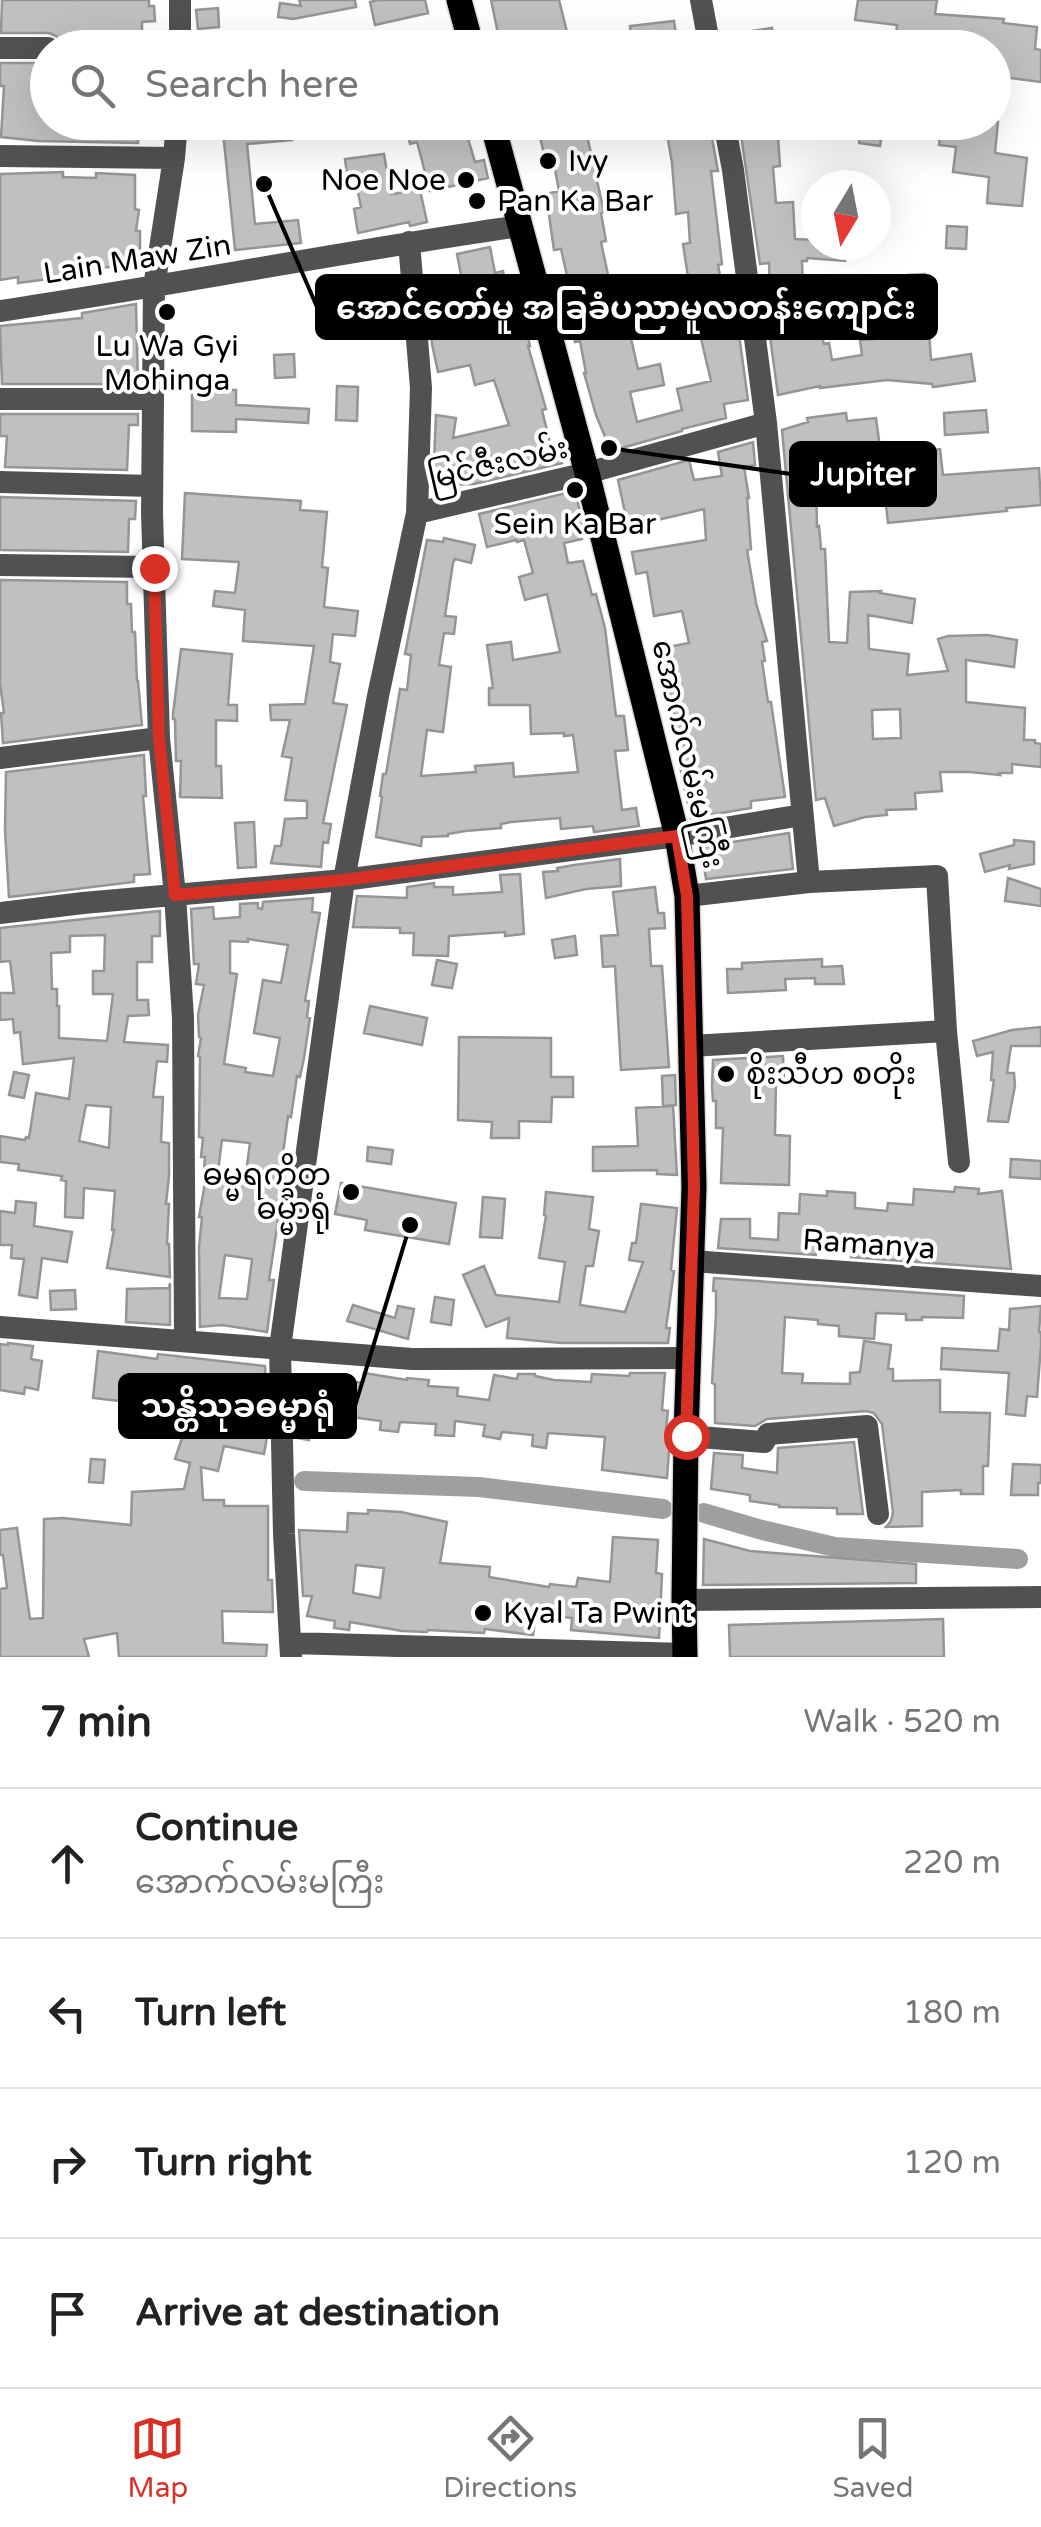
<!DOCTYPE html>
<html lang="en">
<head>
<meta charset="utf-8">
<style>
	:root { --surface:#fff; --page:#f2f2f2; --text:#222; --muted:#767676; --line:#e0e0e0; --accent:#d93025 }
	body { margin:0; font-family:"Varela Round","Noto Sans Myanmar",sans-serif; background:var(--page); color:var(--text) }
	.compass { position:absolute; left:801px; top:170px; width:90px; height:90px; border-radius:50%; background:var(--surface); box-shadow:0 10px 40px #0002; rotate:190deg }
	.stop { position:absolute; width:30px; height:30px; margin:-22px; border:8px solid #d93025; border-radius:50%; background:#fff }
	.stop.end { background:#d93025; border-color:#fff; box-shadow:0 2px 10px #0008 }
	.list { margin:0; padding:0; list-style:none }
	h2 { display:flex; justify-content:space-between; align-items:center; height:130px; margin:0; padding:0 40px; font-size:42px }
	h2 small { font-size:32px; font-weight:400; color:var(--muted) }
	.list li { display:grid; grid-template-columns:65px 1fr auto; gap:30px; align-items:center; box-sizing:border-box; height:150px; padding:0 40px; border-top:2px solid var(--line) }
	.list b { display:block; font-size:38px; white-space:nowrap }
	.list p { margin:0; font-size:32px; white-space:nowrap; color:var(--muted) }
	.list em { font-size:32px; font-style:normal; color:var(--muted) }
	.icon { flex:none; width:55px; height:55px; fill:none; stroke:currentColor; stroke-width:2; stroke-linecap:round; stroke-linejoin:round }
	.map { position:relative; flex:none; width:1041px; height:1657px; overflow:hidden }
	.search { position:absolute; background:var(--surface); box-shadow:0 10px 40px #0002; left:30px; right:30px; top:30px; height:110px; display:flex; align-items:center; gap:25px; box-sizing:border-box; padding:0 35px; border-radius:55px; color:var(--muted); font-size:38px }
	.sheet { height:730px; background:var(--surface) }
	nav { display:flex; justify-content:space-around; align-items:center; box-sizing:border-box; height:140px; border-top:2px solid var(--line); background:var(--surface); font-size:28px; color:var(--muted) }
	nav a { display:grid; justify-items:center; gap:5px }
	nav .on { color:var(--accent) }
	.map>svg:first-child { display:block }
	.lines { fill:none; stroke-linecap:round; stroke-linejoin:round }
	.canal { stroke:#9f9f9f; stroke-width:20 }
	.building { fill:#c0c0c0; stroke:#959595; stroke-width:2.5; fill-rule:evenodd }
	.major-casing { stroke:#dbdbdb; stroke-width:28 }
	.minor { stroke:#515151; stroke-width:22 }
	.major { stroke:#000; stroke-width:25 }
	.route { stroke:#d93025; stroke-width:12 }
	.poi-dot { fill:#000; stroke:#fff; stroke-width:4 }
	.labels { text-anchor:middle; stroke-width:8; stroke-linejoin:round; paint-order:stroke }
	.poi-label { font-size:30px; fill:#000; stroke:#fff; text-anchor:start }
	.street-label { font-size:30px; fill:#000; stroke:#fff }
	.leader { fill:none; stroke:#000; stroke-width:4 }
	.callout-dot { fill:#000; stroke:#fff; stroke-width:4 }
	.callout { fill:#000; stroke:#000; stroke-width:4 }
	.callout-label { font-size:32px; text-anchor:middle; font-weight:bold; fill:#fff }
</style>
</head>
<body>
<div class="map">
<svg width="1041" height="1657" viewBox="0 0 1041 1657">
	<rect width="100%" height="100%" fill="#fff"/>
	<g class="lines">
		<!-- canal -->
		<path class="canal" d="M304,1481L479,1487L663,1509
			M704,1513L762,1530L835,1547L1018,1559"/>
	</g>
	<!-- building -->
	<path class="building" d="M2,0H149V6H154L155,21L142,22V42L62,43L56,36L49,33H1Z
		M299,0H355L356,7L293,19L278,17L280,3L301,6Z
		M378,0H425L428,13L375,25L370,2Z
		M491,0H559L571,48H501Z
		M858,0H937L935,14L1004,19L1003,23L1037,27L1035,49L1041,50V82L994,76V48H895L897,25L855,20Z
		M218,8L219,27L198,29L196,10Z
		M674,21L678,48H632L630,26Z
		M772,28L775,48H725L723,35Z
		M0,63H48V122H138V143L38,141L1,137L4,86H0Z
		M222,122H290L292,140L247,144L255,224L298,220L301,243L235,250Z
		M404,122H463L475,162L484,160L488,178L430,191L417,142L410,144Z
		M536,122H584L604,212L601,213L606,241L601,242L610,284L646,276L648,285L688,277L683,244L690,243L688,212L676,214L672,163L665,122H709L718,171H711L722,264L718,265L727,312L735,310L737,320L748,400L724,404L726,418L682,429V431L611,451L596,415L584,373H586L580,341L575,342L571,326L575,325L569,298H572L561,249L554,250L546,194L559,191L554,164L547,165ZM691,296L711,381L677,389L682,410L637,422L630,392L664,385L660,364L638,369L629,330L639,328L637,322L665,316L661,301Z
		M739,122H777L780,166L773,167L776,203L793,202L795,239L816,240V245H846L845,261L807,258V261H802L803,285L770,288L769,263L760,264Z
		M862,122H884L880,146L859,143Z
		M942,122H998L995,153L1027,158L1022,206L987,203L989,177L953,172L956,147L939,145Z
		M384,154L391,194L420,190L427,222L410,226L409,222L358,233L354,209L361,207L354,173L347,174L345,159Z
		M63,172V177L96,178V173L135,175V209L139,210L136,231H140V270L117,269V267L79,268L80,274L56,278L18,283V277L0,280V174Z
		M947,226L967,227L966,249L946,248Z
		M490,247L495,273L503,271L508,296L516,294L521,322H524L530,346H528L546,409L542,410L551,447L556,445L562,463L474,484L433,485L436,415L456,418L453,438L509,425L494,380L475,385L470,365L438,372L432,344L431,323L436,322L434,309L464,304L459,281L462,280L457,254Z
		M925,274L931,360L971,354L975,381L933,387L932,384L887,380L820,388V386L778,395L767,315L814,308L824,344L829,343L832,360L862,355L860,340L874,339L876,311L912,312L908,275Z
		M136,304L138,384H2L0,326L82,318V313Z
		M294,354L295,377L275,378L274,355Z
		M337,386L358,387L357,421L336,420Z
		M192,389L236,390V405L309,409L308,423L236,419V432L192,431Z
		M986,410L988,432L945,435L944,413Z
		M846,413L847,421L876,418L881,455L940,449L943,475L1039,468L1041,505L1006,508L1007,511L888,523L882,471L816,480L817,527L819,526L821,549H825L829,642L847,643L850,592L881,591L880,593L915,599L912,623L868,615L869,649L909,654L907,675L948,671L938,639L948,636L987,635L1017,640L1014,667L966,660V702L1025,708L1024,740H1035V743L1041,744V767L1012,764V773H999L1000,775L970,772H940L942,791L915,793L916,809L886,810L887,815L865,817L834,826L825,798L816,800L782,430L808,422L807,418ZM900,709L901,738L873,739L872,710Z
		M0,414H138V425H129L127,470L5,467L7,436H0Z
		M753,442L755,465L744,467L749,498H747L751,549L747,550L756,603L767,641L762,642L765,661H762L768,702H771L785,797L751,801V808L691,818L678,757L681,756L662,648L689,643L682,611L654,616L647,572L636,574L632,552L706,540L704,509L628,527L618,480L689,460L694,480L722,476L718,452Z
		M575,491L583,524L578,525L582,539L564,543L568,563L583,561L592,595L596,594L605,628L616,716H624L628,750L615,751L622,810L636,808L639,826L594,832L593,826L561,829L560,818L511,822L501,824V828L465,831L448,834V836L422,837L421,846L376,837L382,797L380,796L383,774H386L400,689L407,690L411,655L405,654L427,540L443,542L444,538L475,545L471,563L455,559L453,563L445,616L456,617L454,634L444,633L439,665L451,667L443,732L427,730L421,776L476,772L475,766L513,763L514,777L578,772L573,735L564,736V733L531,734L530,705H489V688H493L487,645L511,642L513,660L560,652L547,594L525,600L519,577L533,573L524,540L517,542L516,540L487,547L479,514Z
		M185,493L301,501L300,510L327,512L322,567L328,568L324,607L358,611L355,636L333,634L330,662L340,664L333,703L347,705L323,823L331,824L328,843L323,842L321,867L271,863L275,846H281L285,819L307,818V801L285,800L292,758L282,756L290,720H271L270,705L305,704L314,646L243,641L245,610L213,606L215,591L235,593L239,562L182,559Z
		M0,497L136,501L135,519H129L128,552L0,550Z
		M0,580L127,582V604H131L132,632H135L137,681H138L142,725L3,743L1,713H4L0,684Z
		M181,649L232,654L228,705H237V721L216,720V766H221L222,798L180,797L181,761H176L175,719H173V714Z
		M144,755L146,796H143L150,874L134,875V882L9,897L5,830L6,772Z
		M254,822L256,867L238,868L235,823Z
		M789,833L793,869L706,879L701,847Z
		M1014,840L1034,842V864L1009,869L1010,865L985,872L980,854L1014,845Z
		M620,859L621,886L586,889L546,898L543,872L558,871L557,868L574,865Z
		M520,874L524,934L505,936V932L449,936L448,956L413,955L414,933H400V928L353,927L357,896L407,898V887L434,883V887H453V895L502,892L500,875Z
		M1008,878L1041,889V906L1005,901Z
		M655,887L658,913H664L665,928L649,929L651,966H662L669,1067L621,1070L615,966L603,967L601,936L618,935L613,892Z
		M313,898L312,912L320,913L305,1001H309L307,1017L310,1018L304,1058L300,1077L297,1076L291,1117L288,1116L282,1161L287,1162L269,1280H274L267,1332L222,1325L200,1327L199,1247L202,1217H199L205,1183L203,1182L205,1157H201L203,1138L199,1137L200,1057L198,1056L201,1038L199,1037L198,1015L204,985L196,984L199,964H194L191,909L213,907L214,919L240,917V904L258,903V908L262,909L263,902ZM248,939L288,945L281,983L263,980L254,1033L280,1038L273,1076L245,1072L246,1068L224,1064L237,974L230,973V941L248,942ZM222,1140L250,1143L246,1173L218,1171ZM225,1255L252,1259L247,1299L219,1298Z
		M160,911V936H152V962H137V1000H148L149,1015L128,1016L124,1042L168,1045L167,1062L157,1061L153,1097H163L161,1142L169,1143V1176L166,1204H169L167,1244H169L170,1277L107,1268L114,1230H112L115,1191L84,1188L83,1218L65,1217L66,1181L61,1180L62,1176L18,1170L19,1164L0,1162V1136L25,1140L26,1137L29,1138L36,1093L69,1099L74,1058L23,1064L20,1032L14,1033L13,1019L0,1020V993H14L10,961L0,962V928ZM105,935L104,971H93V994H113L107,1041L59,1038V1006H57V989H52L51,953L70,952V936ZM86,1105L111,1107L109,1148L79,1141Z
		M575,936L577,955L555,958L552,940Z
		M822,959V967L842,966L844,984H815V978L785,979L786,990L728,993L727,969H742V963Z
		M437,960L457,964L452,988L432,985Z
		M370,1006L427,1018L422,1045L364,1033Z
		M1041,1027V1046H1011L1007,1073H1014L1015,1086L1008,1122L988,1121L994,1080H991L993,1052L977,1056L973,1041L1012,1030Z
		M459,1037L551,1038V1077H573V1097H552L551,1122L519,1121V1138H491L492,1122L458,1120Z
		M783,1056L784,1081H776L775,1135L790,1136L789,1185L721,1183L723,1128H716V1101H713L712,1087L713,1060Z
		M14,1072L29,1075L24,1098L9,1095Z
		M675,1075L676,1105L663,1106L662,1076Z
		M673,1106L677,1175L657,1174V1170L593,1171V1147L638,1146L636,1108Z
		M368,1147L393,1150L391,1164L367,1161Z
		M1011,1159L1041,1161V1179L1010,1177Z
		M341,1183L456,1203L449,1244L365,1230L367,1220L335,1214Z
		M955,1187L979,1189L978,1194L1002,1191L1011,1269L851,1257L852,1246L816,1244V1255L718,1248L721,1219H750V1238L778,1240L779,1213L799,1214L800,1194L827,1196V1191L855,1193V1208L887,1211L888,1203L913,1205L914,1189L954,1192Z
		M546,1192L593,1197L589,1229L599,1231L593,1266H586L580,1305L625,1312L643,1262L629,1260L632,1243H636L641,1204L677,1208L671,1270L674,1271L666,1328H670L668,1343H561L507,1338L509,1318L486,1327L463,1275L484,1266L496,1295L559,1302L565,1262L539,1258L546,1216L544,1215Z
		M483,1197L505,1199L502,1238L480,1237Z
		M16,1201L36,1203L34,1226L72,1232L67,1262L42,1258L37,1298L19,1295L24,1259L11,1258L12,1245H0V1211L15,1213Z
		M714,1278L964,1296L963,1318L922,1317V1320H906V1314L876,1313L874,1339L839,1336V1326L818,1324V1320L785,1317L782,1373L803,1374L802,1383L850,1384V1373L860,1372L864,1341L891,1345L888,1369H893V1381L940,1380V1412L990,1413L988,1466H983V1494H961V1490L922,1492V1526L886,1527L891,1521L893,1512L882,1424L874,1413L866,1411L767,1419L755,1426L715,1423V1384L712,1383L716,1315V1291H713Z
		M170,1283V1325L126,1322L127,1289L169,1288Z
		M75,1290L76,1309L51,1310L50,1291Z
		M435,1297L454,1300L451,1325L431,1322Z
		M353,1305L395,1318L398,1306L414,1309L408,1339L347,1321Z
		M1041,1306L1039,1332H1041V1345L1037,1397L1027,1396L1025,1416L1006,1414L1009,1373L941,1369L942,1348L998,1351L1000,1329L1009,1330L1010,1309Z
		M8,1343L33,1346L31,1359L42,1361L38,1390L25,1387L24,1394L0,1390V1344L8,1345Z
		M98,1351L157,1359L158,1354L265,1366L267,1437L264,1454L224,1446L218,1471L201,1467L203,1500H224V1506H268V1580H272L273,1612L222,1611L223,1643L267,1645L266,1657H119L117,1633L84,1639L89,1657H0V1589L7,1588L3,1555H0V1530L17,1528L30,1619L43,1618L44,1519L63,1518L131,1525L132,1492L184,1489L190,1463L175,1459L183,1435L166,1433L172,1391L131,1385L129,1402L93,1398Z
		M364,1373L407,1380V1378L429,1380L428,1386L458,1388L457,1396L489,1400L494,1375L517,1379L518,1374H535V1376L554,1380L591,1382L592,1374L629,1376L630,1373H665L662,1410L668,1411L665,1437L670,1438L667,1478L602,1470L605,1437L548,1433L546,1448L532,1446L533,1435L502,1432L500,1439L483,1436L485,1425L455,1421L454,1436L435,1435L436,1424L400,1422L398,1432L380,1430L381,1421L314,1412L309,1440L297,1438L296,1394L301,1395L304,1375L363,1383Z
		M854,1442L863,1514H837V1508L779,1507V1505L750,1501V1495L711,1489L714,1453L743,1455L742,1468L777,1473L778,1448Z
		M91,1459L105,1460L103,1483L89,1482Z
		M1013,1464L1041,1465V1483H1038V1495H1011Z
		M368,1510L401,1512L447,1522L440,1563L490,1567L489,1577L549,1587L550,1584L576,1587L578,1578L610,1582L613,1537L658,1540L656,1573L662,1574L659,1638L571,1630L572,1618L536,1614L533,1635L485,1629L484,1633L428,1630L427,1632L402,1631L350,1622L349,1630L334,1628L335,1621L307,1616L312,1596H303L299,1530L347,1532L348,1513L368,1514ZM356,1565L384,1568L380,1598L353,1593Z
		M704,1539L750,1551L916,1564V1583L703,1585Z
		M943,1619L944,1657H730L729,1625Z"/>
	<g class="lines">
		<!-- major casing -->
		<g class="major-casing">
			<path id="major" d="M459,0L472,48
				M492,122L587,473L677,836L687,896L694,1187L686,1436L684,1600L685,1657"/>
		</g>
		<!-- minor -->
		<path class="minor" d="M701,0L710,48
			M0,48H48
			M180,48V0
			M177,122L174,158L154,287L152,513L159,738L175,895L183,1018L185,1341
			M724,122L733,170L766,423L809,882
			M0,156L174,158
			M0,311C173,285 346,251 519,226
			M0,399H153
			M0,482L152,486
			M417,513L587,473L766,423
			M0,565L153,567
			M0,758L159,738
			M687,896L809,882L937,876L946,1031L959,1162
			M0,913L83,903L344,880L677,836L802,815
			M691,1046L946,1031
			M692,1261L1041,1286
			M0,1327L412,1359L688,1358
			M686,1436L764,1442L768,1434L867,1426L878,1514
			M684,1600L1041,1597
			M290,1643L685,1654
			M291,1657L284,1534L280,1348L344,880L378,696L417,513L421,388L409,242"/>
		<!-- major -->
		<use href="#major" class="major"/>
	</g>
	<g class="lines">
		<!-- route -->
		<path class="route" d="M154,568L159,738L175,895L344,880L677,836L687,896L694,1187L686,1436"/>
	</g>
	<!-- markers -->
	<g class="poi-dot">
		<circle cx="548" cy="161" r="10"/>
		<circle cx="466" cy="180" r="10"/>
		<circle cx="477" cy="201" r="10"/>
		<circle cx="167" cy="312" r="10"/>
		<circle cx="575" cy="490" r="10"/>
		<circle cx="726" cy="1074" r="10"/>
		<circle cx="351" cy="1192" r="10"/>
		<circle cx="483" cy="1613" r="10"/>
	</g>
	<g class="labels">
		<!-- poi labels -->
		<g class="poi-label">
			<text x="568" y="171">Ivy</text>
			<text x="446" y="190" text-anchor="end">Noe Noe</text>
			<text x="497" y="211">Pan Ka Bar</text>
			<text x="167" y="356" text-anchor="middle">Lu Wa Gyi<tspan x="167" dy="34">Mohinga</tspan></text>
			<text x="575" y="534" text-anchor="middle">Sein Ka Bar</text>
			<text x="746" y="1084">စိုးသီဟ စတိုး</text>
			<text x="331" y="1185" text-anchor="end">ဓမ္မရက္ခိတ<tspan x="331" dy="34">ဓမ္မာရုံ</tspan></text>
			<text x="503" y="1623">Kyal Ta Pwint</text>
		</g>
		<!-- street labels -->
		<g class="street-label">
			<text transform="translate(137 259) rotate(-9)" y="10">Lain Maw Zin</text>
			<text transform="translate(498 463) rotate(-13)" y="10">မြင်ဇီးလမ်း</text>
			<text transform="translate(688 754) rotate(77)" y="10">အောက်လမ်းမကြီး</text>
			<text transform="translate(869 1244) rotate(4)" y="10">Ramanya</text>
		</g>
	</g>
	<!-- callouts -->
	<path class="leader" d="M264 184L317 307M609 448L791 474M410 1225L355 1406"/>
	<g class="callout-dot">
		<circle cx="264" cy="184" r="10"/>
		<circle cx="609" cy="448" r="10"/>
		<circle cx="410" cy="1225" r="10"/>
	</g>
	<g class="callout">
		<rect x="317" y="276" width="619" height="62" rx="10"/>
		<rect x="791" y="443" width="144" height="62" rx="10"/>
		<rect x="120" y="1375" width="235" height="62" rx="10"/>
	</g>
	<g class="callout-label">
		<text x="626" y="319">အောင်တော်မူ အခြခံပညာမူလတန်းကျောင်း</text>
		<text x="863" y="485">Jupiter</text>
		<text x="238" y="1417">သန္တိသုခဓမ္မာရုံ</text>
	</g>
</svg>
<svg class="compass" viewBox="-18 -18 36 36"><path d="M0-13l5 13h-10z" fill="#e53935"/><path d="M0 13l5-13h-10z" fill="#767676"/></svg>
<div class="stop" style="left:686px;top:1436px"></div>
<div class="stop end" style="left:154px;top:568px"></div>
<div class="search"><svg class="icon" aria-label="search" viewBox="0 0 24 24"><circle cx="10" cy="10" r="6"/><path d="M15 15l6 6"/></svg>Search here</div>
</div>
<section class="sheet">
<h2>7 min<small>Walk · 520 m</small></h2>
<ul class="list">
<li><svg class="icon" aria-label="ahead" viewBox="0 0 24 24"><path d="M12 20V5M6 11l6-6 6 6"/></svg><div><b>Continue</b><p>အောက်လမ်းမကြီး</p></div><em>220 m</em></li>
<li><svg class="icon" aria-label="left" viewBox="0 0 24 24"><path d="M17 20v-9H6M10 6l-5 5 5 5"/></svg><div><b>Turn left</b></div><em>180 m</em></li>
<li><svg class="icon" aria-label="right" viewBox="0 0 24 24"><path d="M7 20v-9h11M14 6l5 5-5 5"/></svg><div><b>Turn right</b></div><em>120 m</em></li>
<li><svg class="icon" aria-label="arrive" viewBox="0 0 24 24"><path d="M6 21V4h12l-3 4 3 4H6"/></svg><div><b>Arrive at destination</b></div></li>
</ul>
</section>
<nav>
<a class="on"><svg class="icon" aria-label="map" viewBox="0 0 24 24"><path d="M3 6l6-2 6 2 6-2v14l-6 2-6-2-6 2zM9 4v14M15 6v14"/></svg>Map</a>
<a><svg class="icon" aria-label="directions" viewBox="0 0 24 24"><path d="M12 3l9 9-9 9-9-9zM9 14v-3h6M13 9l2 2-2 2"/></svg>Directions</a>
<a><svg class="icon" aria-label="saved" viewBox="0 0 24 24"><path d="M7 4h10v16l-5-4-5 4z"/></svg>Saved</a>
</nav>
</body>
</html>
